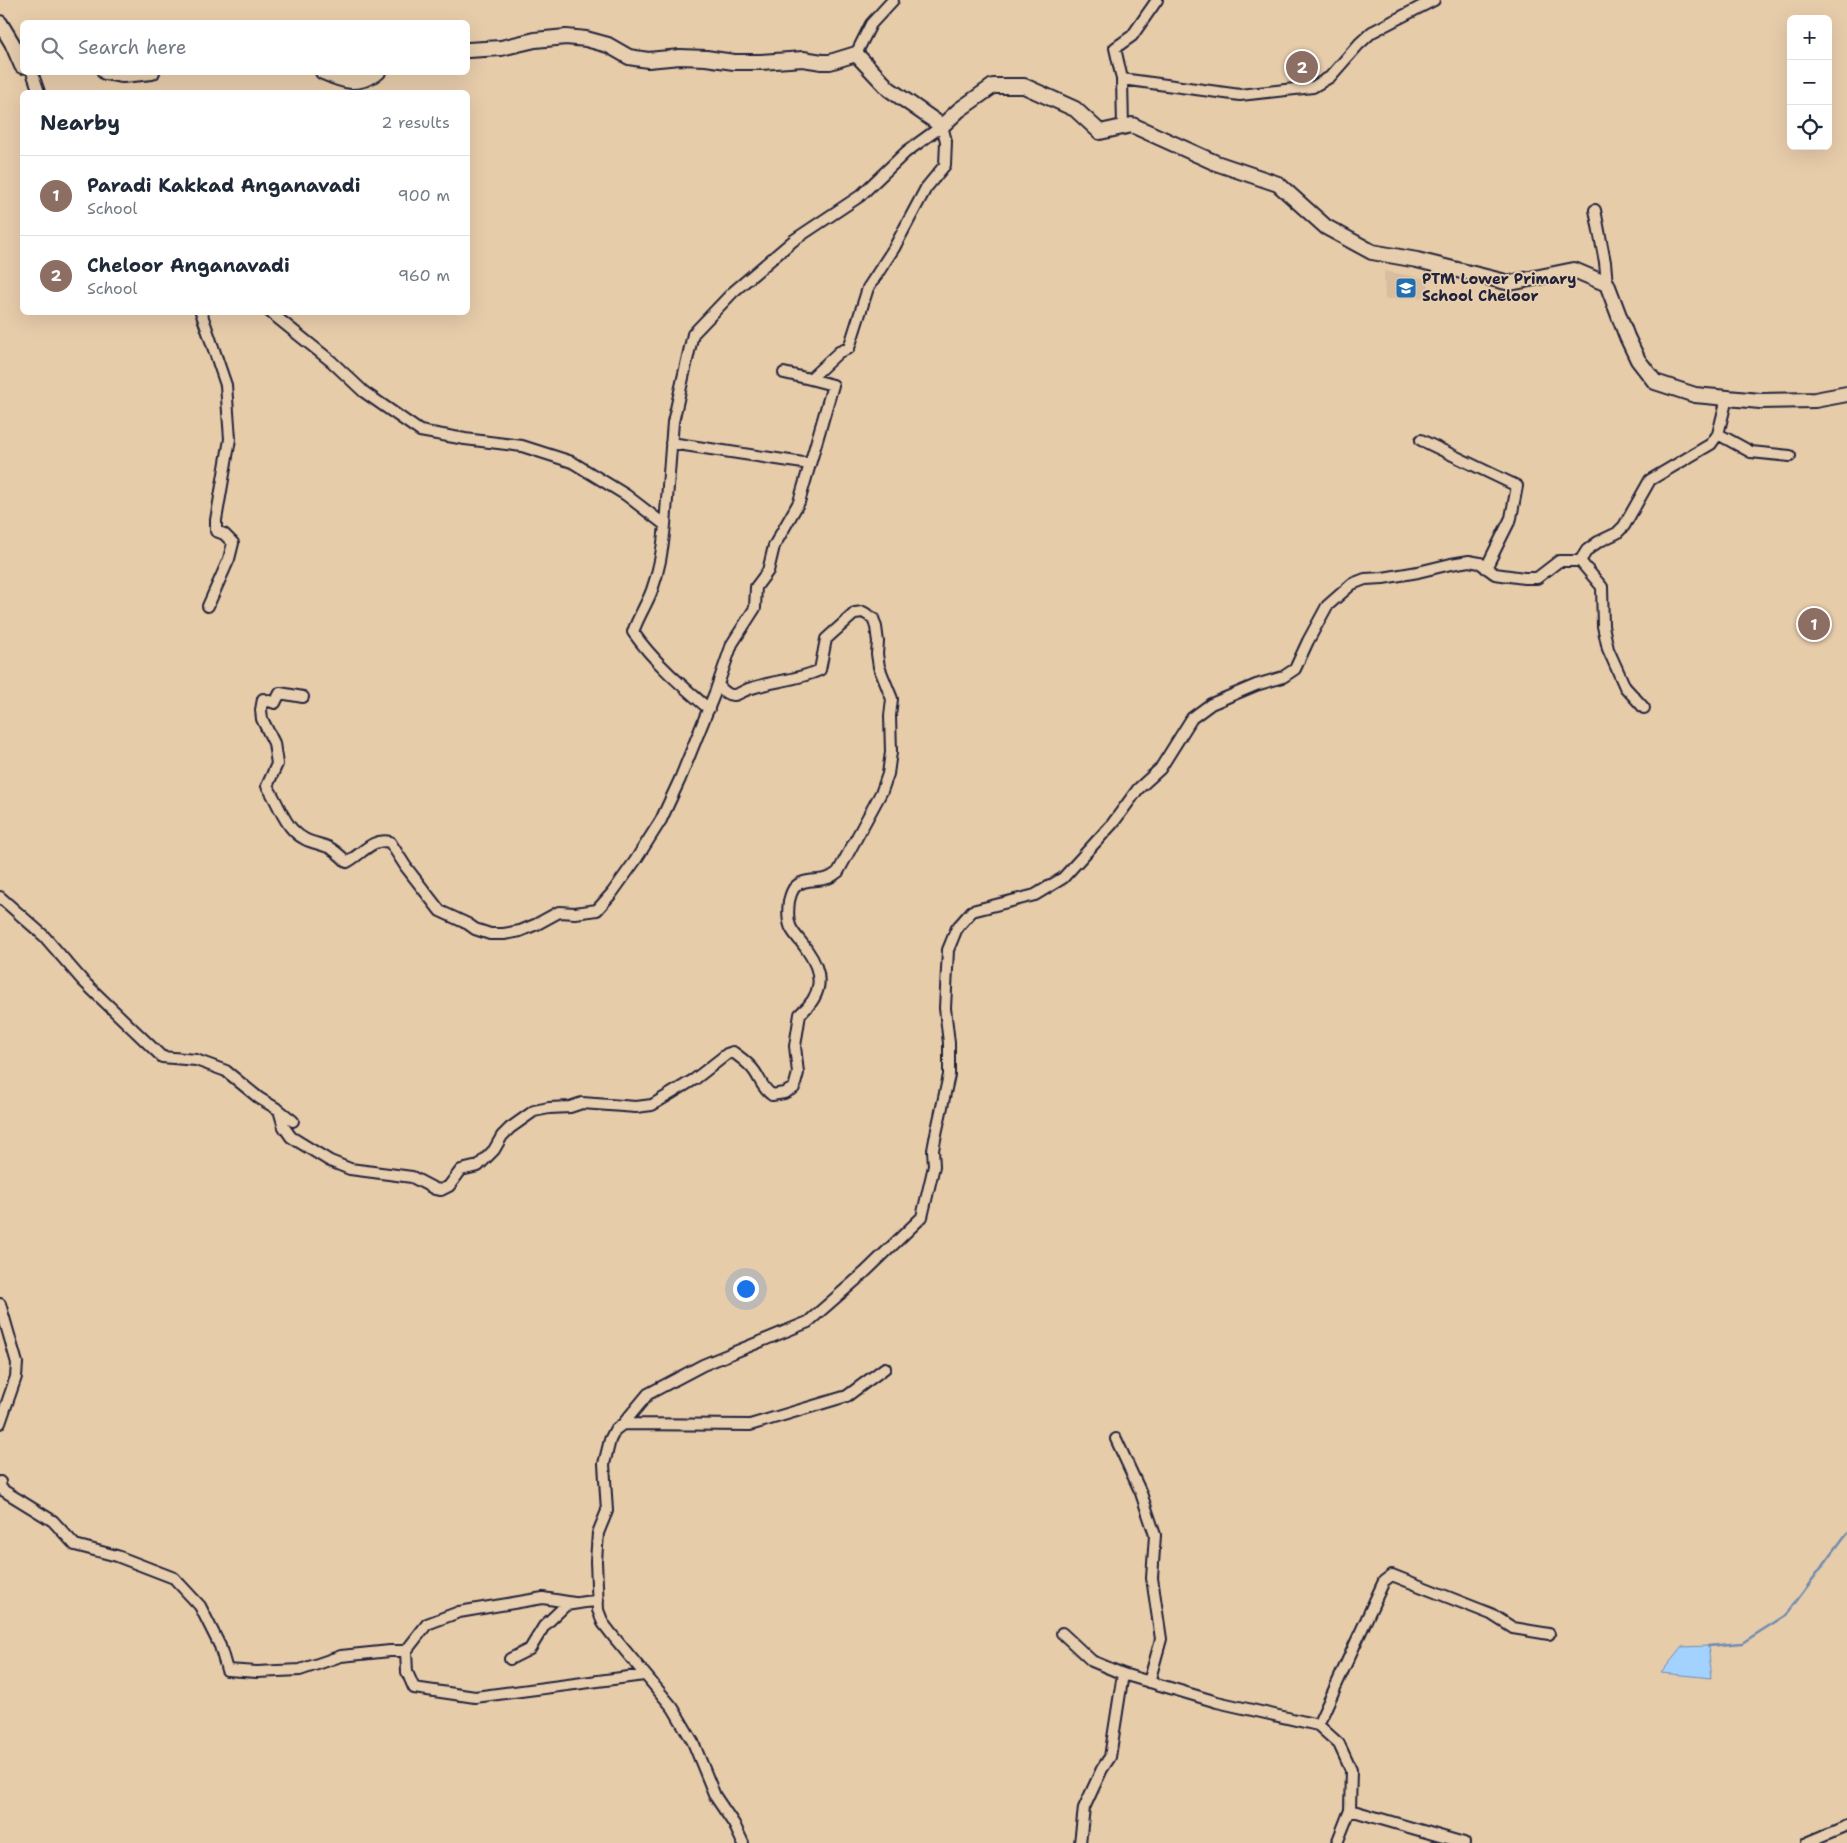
<!DOCTYPE html>
<html lang="en">
<head>
<meta charset="utf-8">
<style>
	:root { --surface:#fff; --page:#f6f6f7; --text:#1f2937; --muted:#747a83; --line:#e0e1e3; --accent:#ea580c }
	body { margin:0; font-family:"Shantell Sans",sans-serif; background:var(--page); color:var(--text) }
	.controls { position:absolute; right:15px; top:15px; display:grid; overflow:hidden; border-radius:8px; box-shadow:0 5px 20px #0002 }
	.controls button { width:45px; height:45px; display:grid; place-items:center; padding:0; border:0; border-bottom:1px solid var(--line); background:var(--surface); color:var(--text); font:25px sans-serif }
	.you { position:absolute; left:745px; top:1288px; width:18px; height:18px; margin:-12px; border:4px solid #fff; border-radius:50%; background:#1a73e8; box-shadow:0 0 0 8px #1a73e833 }
	.badge { display:grid; place-items:center; width:32px; height:32px; border-radius:50%; background:var(--accent); color:#fff; font-size:16px; font-weight:700 }
	.pin { position:absolute; translate:-50% -50%; border:2px solid #fff; box-shadow:0 1px 5px #0006 }
	.list { margin:0; padding:0; list-style:none }
	h2 { display:flex; justify-content:space-between; align-items:center; height:65px; margin:0; padding:0 20px; font-size:21px }
	h2 small { font-size:16px; font-weight:400; color:var(--muted) }
	.list li { display:grid; grid-template-columns:32px 1fr auto; gap:15px; align-items:center; box-sizing:border-box; height:80px; padding:0 20px; border-top:1px solid var(--line) }
	.list b { display:block; font-size:19px; white-space:nowrap }
	.list p { margin:0; font-size:16px; white-space:nowrap; color:var(--muted) }
	.list em { font-size:16px; font-style:normal; color:var(--muted) }
	.icon { flex:none; width:28px; height:28px; fill:none; stroke:currentColor; stroke-width:2; stroke-linecap:round; stroke-linejoin:round }
	.map { position:relative; flex:none; width:1847px; height:1843px; overflow:hidden }
	.search { position:absolute; background:var(--surface); box-shadow:0 5px 20px #0002; left:20px; top:20px; width:450px; height:55px; display:flex; align-items:center; gap:12px; box-sizing:border-box; padding:0 18px; border-radius:8px; color:var(--muted); font-size:19px }
	.panel { position:absolute; background:var(--surface); box-shadow:0 5px 20px #0002; left:20px; top:90px; width:450px; height:225px; border-radius:8px }
	.map>svg:first-child { display:block }
	.built { fill:#d8bd9e }
	.water { fill:#a3d2ff; stroke:#6f8cb1 }
	.lines { fill:none; stroke-linecap:round; stroke-linejoin:round }
	.stream { stroke:#6f8cb1; stroke-width:2.5 }
	.street-casing { stroke:#22223b; stroke-width:14 }
	.secondary-casing { stroke:#22223b; stroke-width:18 }
	.street { stroke:#e6ceae; stroke-width:10 }
	.secondary { stroke:#e6ceae; stroke-width:14 }
	.labels { text-anchor:middle; stroke-width:4; stroke-linejoin:round; paint-order:stroke }
	.poi-label { font-size:15px; font-weight:bold; fill:#22223b; stroke:#e6ceae; text-anchor:start }
</style>
</head>
<body>
<div class="map">
<svg width="1847" height="1843" viewBox="0 0 1847 1843">
	<rect width="100%" height="100%" fill="#e7ccaa"/>
	<filter id="ink" filterUnits="userSpaceOnUse"><feTurbulence type="fractalNoise" baseFrequency=".02" numOctaves="2"/><feDisplacementMap in="SourceGraphic" scale="10" xChannelSelector="R" yChannelSelector="G"/><feConvolveMatrix kernelMatrix="1 2 1 2 8 2 1 2 1" color-interpolation-filters="sRGB"/></filter>
	<g filter="url(#ink)">
		<!-- built -->
		<path class="built" d="M1384,271L1428,279L1429,297L1385,299Z"/>
		<!-- water -->
		<path class="water" d="M1708,1646L1712,1678L1661,1673L1682,1647Z"/>
		<g class="lines">
			<!-- stream -->
			<path class="stream" d="M1708,1646L1742,1643L1786,1615L1847,1533"/>
			<!-- street casing -->
			<g class="street-casing">
				<path id="street" d="M856,54L871,24L893,0
					M32,72L39,92
					M1122,79L1240,95L1313,87L1330,77L1359,44L1372,32L1434,0
					M1123,127L1122,79L1115,48L1132,36L1157,0
					M1595,210L1605,262L1607,284
					M201,312L226,385L230,439L216,520V531L224,534L233,543L229,559L208,606
					M270,312L331,361L364,392L420,431L465,439L522,446L572,462L626,495L665,525L673,422L693,334L733,292L794,240L860,196L906,152L942,126L946,141L945,165L926,188L894,248L868,288L849,348L839,352L810,379L784,373
					M1718,434L1751,452L1790,456
					M1421,440L1517,486L1511,518L1486,568
					M671,443L810,464
					M665,525C663,548 660,568 652,590C647,604 638,617 633,632C654,662 681,685 709,709
					M1580,561L1602,587L1603,626L1608,649L1625,687L1644,708
					M303,697L280,693L275,703L263,699L261,710L262,719L274,743L277,764L267,786C277,800 282,819 293,830C304,842 315,842 328,847C335,850 341,856 347,862C361,855 373,837 390,842L406,867L440,911L468,924L475,929L490,934H504L520,931L537,924L559,912L575,913L597,910L612,893L635,861L661,820L680,779L716,690L732,644L755,608L756,587L768,571L774,546L799,502L833,385L810,379
					M0,897L44,936L83,981L162,1057L196,1060L226,1071L259,1098L279,1110L293,1121
					M279,1110L284,1127L291,1137L330,1161L350,1169L412,1177L435,1189L441,1190L449,1186L461,1170L478,1166L494,1150L502,1136L510,1128L534,1111L549,1108L570,1107L582,1103L636,1107L652,1105L695,1079L727,1054L733,1052C741,1058 749,1063 755,1072C761,1081 763,1089 772,1095L784,1093L794,1088L798,1073L795,1046L800,1014C823,995 824,974 807,950C802,942 795,936 791,928C787,920 788,909 789,901C790,897 792,890 795,887C804,878 817,882 828,878C832,877 835,874 838,872L882,791L888,774L891,752L890,716L892,699L879,667L877,654L878,642L876,627L873,618L863,612L855,613L826,639L820,670C798,680 774,681 752,688C746,689 740,694 734,695C727,696 722,689 718,685
					M0,1304L17,1363L16,1377L0,1423
					M623,1424L750,1425L847,1396L885,1368
					M1116,1439L1141,1493L1155,1535L1152,1578L1161,1639L1149,1682
					M0,1482L1,1489L53,1521L75,1545L117,1556L174,1578L200,1606L220,1646L227,1670L257,1672L300,1670L341,1656L390,1651H406L407,1672L414,1688L475,1697L644,1675
					M1062,1633L1092,1661L1123,1674L1217,1702L1318,1725L1339,1744L1351,1770L1350,1810
					M406,1651L427,1624L459,1612L543,1598L574,1603
					M510,1659L530,1649L544,1626L566,1605L585,1602L598,1601
					M1318,1725L1384,1581L1392,1575L1491,1614L1513,1628L1549,1634
					M743,1843L734,1824L715,1796L693,1742L673,1708L613,1636L603,1623L598,1610L596,1561L598,1533L607,1511L604,1464L610,1440L615,1430L623,1424L648,1394L703,1365L808,1322L864,1273L922,1217L934,1166L933,1150L936,1134L949,1075V1043L945,1008L948,950L957,928L972,911L1035,895L1063,878L1113,823L1138,789L1160,769L1192,718L1211,704L1256,685L1283,677L1295,669L1308,641L1327,606L1352,584L1365,579L1383,578L1418,572L1451,564L1469,561L1480,563L1495,574L1524,578H1537L1559,561H1580L1587,550L1598,542L1617,533L1624,526L1650,480L1711,444L1718,434L1727,398
					M1080,1843L1084,1808L1102,1769L1110,1757L1123,1674
					M1337,1843L1350,1810L1464,1843
					M1807,1843L1847,1826"/>
			</g>
			<!-- secondary casing -->
			<g class="secondary-casing">
				<path id="secondary" d="M0,23L12,43L22,66
					M468,50L501,48L535,40L566,37L586,39L608,45L629,57L648,60L680,57L706,58L734,62H761L803,59L822,62H830L856,54L889,89L942,126L959,110L993,86H1024L1075,109L1100,132L1132,125L1216,163L1278,184L1326,227L1372,252L1417,260L1510,283L1574,270L1607,284L1627,337L1638,360L1655,382L1695,395L1760,401L1815,400L1847,394
					M105,72L123,75L152,72
					M323,72C347,82 356,86 378,72"/>
			</g>
			<!-- street -->
			<use href="#street" class="street"/>
			<!-- secondary -->
			<use href="#secondary" class="secondary"/>
		</g>
	</g>
	<!-- icons -->
	<defs>
		<g id="school-square" transform="scale(1.125)"><rect x="-9" y="-9" width="18" height="18" rx="4" fill="#1f6fb2" stroke="#e6ceae"/><path d="M0-5L7-2L0 1L-7-2ZM-4 1L0 2.5L4 1V4Q0 6-4 4Z" fill="#fff"/></g>
	</defs>
	<g fill-rule="evenodd">
		<use href="#school-square" x="1406" y="288"/>
	</g>
	<g class="labels">
		<!-- poi labels -->
		<g class="poi-label">
			<text x="1422" y="284">PTM Lower Primary<tspan x="1422" dy="17">School Cheloor</tspan></text>
		</g>
	</g>
</svg>
<div class="controls">
<button>+</button>
<button>−</button>
<button><svg class="icon" aria-label="locate" viewBox="0 0 24 24"><circle cx="12" cy="12" r="6"/><path d="M12 2v4M12 18v4M2 12h4M18 12h4"/></svg></button>
</div>
<div class="you"></div>
<div class="pin badge" style="left:1814px;top:624px;background:#8d6e63">1</div>
<div class="pin badge" style="left:1302px;top:67px;background:#8d6e63">2</div>
<div class="search"><svg class="icon" aria-label="search" viewBox="0 0 24 24"><circle cx="10" cy="10" r="6"/><path d="M15 15l6 6"/></svg>Search here</div>
<section class="panel">
<h2>Nearby<small>2 results</small></h2>
<ul class="list">
<li><span class="badge" style="background:#8d6e63">1</span><div><b>Paradi Kakkad Anganavadi</b><p>School</p></div><em>900 m</em></li>
<li><span class="badge" style="background:#8d6e63">2</span><div><b>Cheloor Anganavadi</b><p>School</p></div><em>960 m</em></li>
</ul>
</section>
</div>
</body>
</html>
